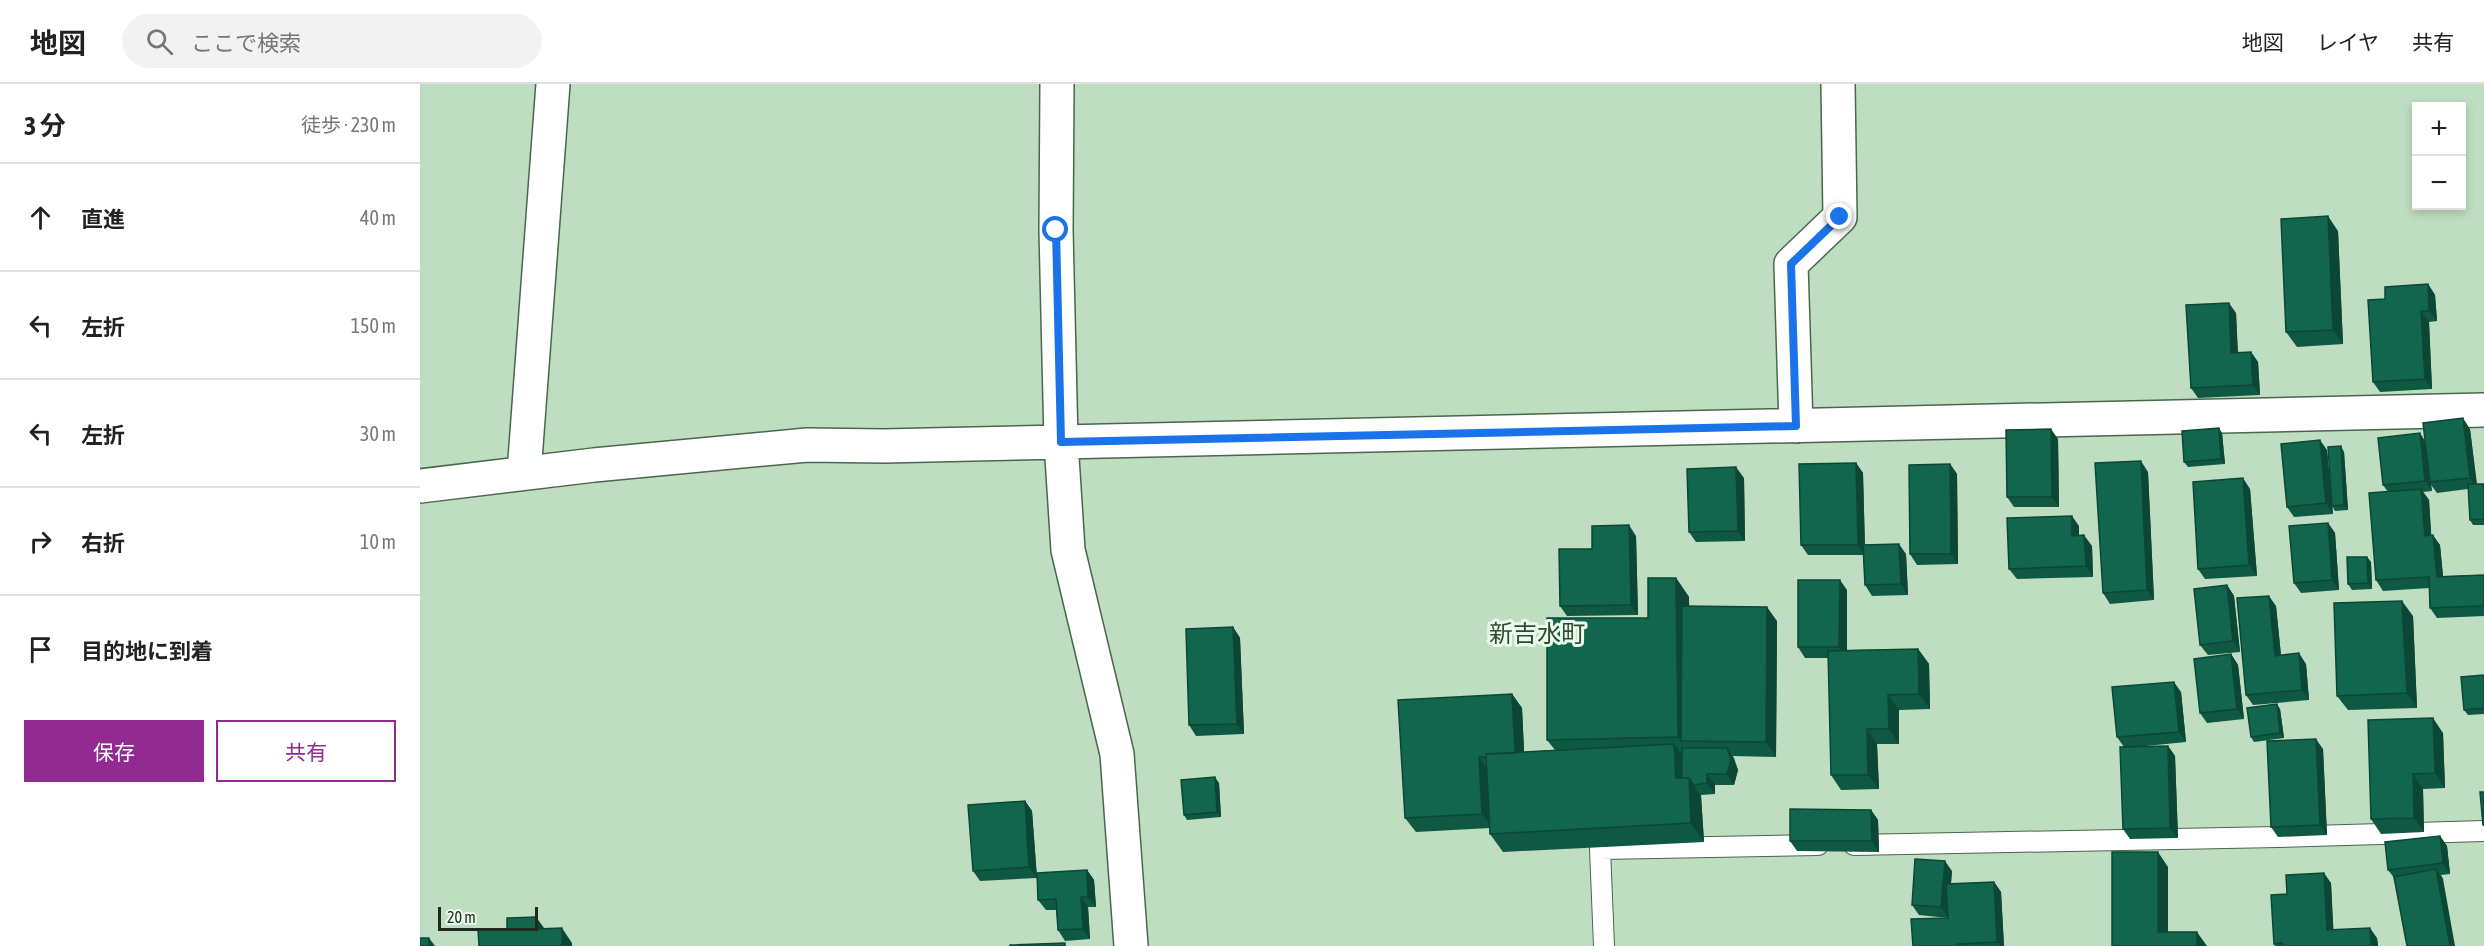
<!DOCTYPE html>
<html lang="ja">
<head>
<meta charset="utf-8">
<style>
	:root { --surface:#fff; --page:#f2f2f2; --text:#222; --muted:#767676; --line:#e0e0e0; --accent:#912b91 }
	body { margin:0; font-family:"Asap Condensed","Noto Sans JP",sans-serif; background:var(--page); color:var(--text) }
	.controls { position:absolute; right:18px; top:18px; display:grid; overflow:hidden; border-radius:0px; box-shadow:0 3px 9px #0003 }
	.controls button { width:54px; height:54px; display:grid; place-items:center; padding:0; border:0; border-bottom:2px solid var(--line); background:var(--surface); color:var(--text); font:30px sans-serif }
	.scale { position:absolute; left:18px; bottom:15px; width:100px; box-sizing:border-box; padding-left:6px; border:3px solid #1e2a20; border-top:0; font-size:16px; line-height:21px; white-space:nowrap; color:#1e2a20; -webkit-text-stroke:4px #eafaec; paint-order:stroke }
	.stop { position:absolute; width:18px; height:18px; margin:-14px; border:4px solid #1a73e8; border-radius:50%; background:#fff }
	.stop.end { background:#1a73e8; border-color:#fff; box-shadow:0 2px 6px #0008 }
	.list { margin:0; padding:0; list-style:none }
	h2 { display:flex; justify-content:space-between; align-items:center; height:78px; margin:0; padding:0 24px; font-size:26px }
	h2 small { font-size:20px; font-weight:400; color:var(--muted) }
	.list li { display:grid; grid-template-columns:39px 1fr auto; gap:18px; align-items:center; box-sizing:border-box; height:108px; padding:0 24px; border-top:2px solid var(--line) }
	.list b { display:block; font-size:22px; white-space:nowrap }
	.list em { font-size:20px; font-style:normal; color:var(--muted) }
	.actions { display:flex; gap:12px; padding:18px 24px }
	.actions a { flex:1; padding:14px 0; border:2px solid var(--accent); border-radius:0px; text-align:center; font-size:21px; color:var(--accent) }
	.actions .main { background:var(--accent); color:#fff }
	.icon { flex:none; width:33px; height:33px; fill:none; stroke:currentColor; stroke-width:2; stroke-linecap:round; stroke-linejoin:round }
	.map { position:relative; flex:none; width:2064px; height:862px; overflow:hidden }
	header { display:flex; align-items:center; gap:36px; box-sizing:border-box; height:84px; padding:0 30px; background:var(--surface); border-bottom:2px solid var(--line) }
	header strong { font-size:28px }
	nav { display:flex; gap:33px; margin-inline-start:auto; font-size:21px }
	.search { width:420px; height:54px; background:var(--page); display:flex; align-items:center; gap:15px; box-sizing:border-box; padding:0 21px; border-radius:33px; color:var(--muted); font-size:22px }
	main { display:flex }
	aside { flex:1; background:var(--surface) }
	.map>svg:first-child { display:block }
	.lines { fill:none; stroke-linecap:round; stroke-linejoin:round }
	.lane-casing { stroke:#4a664d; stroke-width:22 }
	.street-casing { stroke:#4a664d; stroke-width:36 }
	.lane { stroke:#fff; stroke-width:20 }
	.street { stroke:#fff; stroke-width:33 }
	.wall { fill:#0f5842 }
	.shaded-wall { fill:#0c4736 }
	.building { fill:#11664d; stroke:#0c4736; stroke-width:1.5 }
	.route { stroke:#1a73e8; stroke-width:8 }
	.labels { text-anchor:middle; stroke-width:6; stroke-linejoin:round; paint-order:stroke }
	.quarter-label { font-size:24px; fill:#2f4a33; stroke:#eafaec }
</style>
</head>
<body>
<header>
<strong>地図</strong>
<div class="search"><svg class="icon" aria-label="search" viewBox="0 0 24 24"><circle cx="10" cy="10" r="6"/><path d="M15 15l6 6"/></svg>ここで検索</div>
<nav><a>地図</a><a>レイヤ</a><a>共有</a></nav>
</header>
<main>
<aside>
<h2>3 分<small>徒歩 · 230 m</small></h2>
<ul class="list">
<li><svg class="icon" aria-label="ahead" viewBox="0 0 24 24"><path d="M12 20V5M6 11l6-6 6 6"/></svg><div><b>直進</b></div><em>40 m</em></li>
<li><svg class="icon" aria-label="left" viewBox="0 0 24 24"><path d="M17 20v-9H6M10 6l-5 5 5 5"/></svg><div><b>左折</b></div><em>150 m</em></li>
<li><svg class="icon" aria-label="left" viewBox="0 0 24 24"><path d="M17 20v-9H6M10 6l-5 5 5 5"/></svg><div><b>左折</b></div><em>30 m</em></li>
<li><svg class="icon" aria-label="right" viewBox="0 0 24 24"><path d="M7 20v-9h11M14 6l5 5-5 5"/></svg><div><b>右折</b></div><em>10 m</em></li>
<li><svg class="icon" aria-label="arrive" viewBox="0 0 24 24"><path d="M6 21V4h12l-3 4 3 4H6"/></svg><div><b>目的地に到着</b></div></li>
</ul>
<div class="actions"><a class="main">保存</a><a>共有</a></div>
</aside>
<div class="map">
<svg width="2064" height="862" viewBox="0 0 2064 862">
	<rect width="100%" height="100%" fill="#bfdec1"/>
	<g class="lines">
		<!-- lane casing -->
		<g class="lane-casing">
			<path id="lane" d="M1434,761L1858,753L2064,747
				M1184,862L1180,765L1398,761"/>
		</g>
		<!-- street casing -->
		<g class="street-casing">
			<path id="street" d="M637,0L636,146L641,358L648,466L697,670L711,862
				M1376,342L1371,180L1420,133L1418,0
				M104,389L133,0
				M0,402L174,381L387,361L464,362L2064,326"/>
		</g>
		<!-- lane -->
		<use href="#lane" class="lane"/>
		<!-- street -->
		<use href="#street" class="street"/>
	</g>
	<!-- wall -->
	<path class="wall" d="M1918,147L1923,260L1877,263L1866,248Z
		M2008,200L2015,211L2017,237L2009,238L2012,305L1960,308L1953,298L1965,215Z
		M1816,229L1818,268H1831L1838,278L1840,311L1778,314L1771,304Z
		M2050,345L2057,400H2064V441H2053L2050,436L2048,405L2017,409L2011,401L2012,407L2003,408L2009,416L2011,451L2020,461L2023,492L2064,491V532L2017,534L2010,524L2009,504L1963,507L1956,496L1968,408L1963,401L2005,356Z
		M1802,349L1805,380L1768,383L1764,378Z
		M1638,355L1639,423H1594L1587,413Z
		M1907,366L1911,409L1924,368L1928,426L1915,427L1912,422L1913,430L1874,433L1867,423Z
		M1436,379L1443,389L1445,461L1486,470L1488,511L1452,512L1445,501L1443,471H1388L1381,461Z
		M1530,380L1537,390L1538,480L1497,481L1490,470Z
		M1728,388L1734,516L1690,520L1683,509Z
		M1324,394L1325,457L1276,458L1269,448Z
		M1830,405L1837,492L1785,495L1778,485Z
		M1908,439L1915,449L1919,506L1881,509L1874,499Z
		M1659,442V452L1672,462L1673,493L1597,495L1589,485Z
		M1216,452L1218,531L1147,532L1140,522L1172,465Z
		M1947,473L1951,478L1952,505L1932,506L1928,500Z
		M1256,494L1269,513V522L1357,537L1356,673L1312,672L1318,686L1314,701H1295V710L1281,711L1284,758L1083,768L1070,750V744L996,748L985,734L1092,610L1102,624L1104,668L1135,666L1127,656L1228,534Z
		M1807,501L1814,512L1820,568L1788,571L1780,561Z
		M1427,506V566L1498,565L1509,580L1510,625L1479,626V660H1457L1459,705L1421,706L1411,691L1409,574H1385L1378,563Z
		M1856,522L1861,571L1886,580L1889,616L1833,621L1826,611Z
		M1993,532L1997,624L1928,626L1917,612Z
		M813,543L820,554L824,650L776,652L769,641Z
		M1811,570L1818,581L1824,635L1787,639L1780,629Z
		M2064,591V630L2048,631L2044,626Z
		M1761,608L1766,658L1716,663L1748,662L1755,672L1758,754L1710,755L1703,745L1704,663L1697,653Z
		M1860,625L1864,654L1834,658L1831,653Z
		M2023,649L2025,704L2003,705L2004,748L1961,750L1951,735Z
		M1903,665L1907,751L1858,753L1851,743Z
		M799,699L801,733L767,736L764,731Z
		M605,717L612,727L617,794L560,797L553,787Z
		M1451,726L1458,736L1459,768L1377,767L1370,757Z
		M2020,752L2027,762L2030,790L2021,791L2023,795H1975L1968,786Z
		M667,786L674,796L676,823H668L670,855L645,857L638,846L636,826H626L618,816Z
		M1532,787L1531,800L1574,798L1581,808L1584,862H1493L1528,834L1499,831L1492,821Z
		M1911,799L1913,846L1957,854L1958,862H1855L1854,860L1867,810Z"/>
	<!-- shaded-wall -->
	<path class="shaded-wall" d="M1908,132L1918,147L1923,260L1913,246Z
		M2008,200L2015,211L2017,237L2009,227Z
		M1809,219L1816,229L1818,279L1811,269Z
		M2001,227L2009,238L2012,305L2005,295Z
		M1831,268L1838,278L1840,311L1833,301Z
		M2043,334L2050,345L2057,404L2050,394Z
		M1799,344L1802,349L1805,380L1801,375Z
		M1631,345L1638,355L1639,423L1632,413Z
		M2000,349L2007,360L2010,398L2011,401L2012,407L2005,397Z
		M1900,356L1907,366L1913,430L1906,419Z
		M1921,362L1924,368L1928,426L1924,421Z
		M1721,377L1728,388L1734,516L1727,506Z
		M1436,379L1443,389L1445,471L1438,461Z
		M1530,380L1537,390L1538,480L1531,470Z
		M1316,383L1324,394L1325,457L1318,447Z
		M1823,394L1830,405L1837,492L1829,481Z
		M2001,405L2009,416L2012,462L2005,452Z
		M1652,432L1659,442V462L1652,452Z
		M1908,439L1915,449L1919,506L1912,496Z
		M1209,441L1216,452L1218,531L1211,521Z
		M1664,451L1672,462L1673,493L1666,482Z
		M2013,451L2020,461L2024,503L2017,493Z
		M1479,460L1486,470L1488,511L1481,500Z
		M1947,473L1951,478L1952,505L1948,499Z
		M1256,494L1269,513L1271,657H1261L1258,653Z
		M1420,496L1427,506V574L1419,563Z
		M1807,501L1814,512L1820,568L1813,557Z
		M1849,512L1856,522L1862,582L1855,572Z
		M1982,517L1993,532L1997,624L1987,609Z
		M1347,523L1357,537L1356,673L1346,658Z
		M813,543L820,554L824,650L817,640Z
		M1498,565L1509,580L1510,625L1499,610Z
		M1879,569L1886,580L1889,616L1882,606Z
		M1811,570L1818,581L1824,635L1817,625Z
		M1754,598L1761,608L1766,658L1759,648Z
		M1092,610L1102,624L1105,686L1095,671Z
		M1468,611L1479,626V660L1469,645Z
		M1857,620L1860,625L1864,654L1860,649Z
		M2013,634L2023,649L2025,704L2015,689Z
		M1447,645L1457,660L1459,705L1448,691Z
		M1896,655L1903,665L1907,751L1900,741Z
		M1254,660L1267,678L1268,701L1256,694Z
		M1748,662L1755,672L1758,754L1750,744Z
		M1307,664L1314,674L1318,686L1314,701L1307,690Z
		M1059,673L1069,688L1073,744L1062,730Z
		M1287,690L1295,701V710L1287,699Z
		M1993,690L2003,705L2004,748L1994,734Z
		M795,693L799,699L801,733L797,728Z
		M1269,694L1281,712L1284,758L1271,739Z
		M605,717L612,727L617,794L609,783Z
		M1451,726L1458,736L1459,768L1452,757Z
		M2020,752L2027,762L2030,790L2023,779Z
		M1738,768L1748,783V862L1738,848Z
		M1525,777L1532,787L1528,833L1521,823Z
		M2016,785L2023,795L2035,862H2030Z
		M667,786L674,796L676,823L668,813Z
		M1904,789L1911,799L1914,856L1907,846Z
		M1574,798L1581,808L1584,862H1580L1577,858Z
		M661,813L668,823L670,855L663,845Z
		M116,833L127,848L117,845Z
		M142,844L152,859V862H142Z
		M1950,844L1957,854L1958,862H1951Z
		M1777,848L1787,862H1777Z
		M9,854L15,862H9Z"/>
	<!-- building -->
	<path class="building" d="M1908,132L1913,246L1866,248L1861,135Z
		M2008,200L2009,227H2001L2005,295L1953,298L1948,216L1965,215V203Z
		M1809,219L1811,269L1831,268L1833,301L1771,304L1766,221Z
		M2043,334L2050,394L2010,398L2003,339Z
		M1799,344L1801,375L1764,378L1762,347Z
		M1631,345L1632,413H1587L1586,346Z
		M2000,349L2005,397L1963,401L1958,354Z
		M1900,356L1906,419L1867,423L1861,360Z
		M1921,362L1924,421L1912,422L1908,363Z
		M1721,377L1727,506L1683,509L1675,379Z
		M1436,379L1438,461H1381L1379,380Z
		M1530,380L1531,470H1490L1489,381Z
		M1316,383L1318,447L1269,448L1267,385Z
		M1823,394L1829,481L1778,485L1773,398Z
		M2048,400H2064V435L2050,436Z
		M2001,405L2005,452L2013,451L2017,493L2064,491V522L2010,524L2009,493L1956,496L1949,409Z
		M1652,432V452L1664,451L1666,482L1589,485L1587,434Z
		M1908,439L1912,496L1874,499L1869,442Z
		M1209,441L1211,521L1140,522L1139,465H1172V442Z
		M1479,460L1481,500L1445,501L1443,461Z
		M1927,473H1947L1948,499L1928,500Z
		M1228,494H1256L1258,653L1127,656V534H1228Z
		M1378,496H1420L1419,563H1378Z
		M1807,501L1813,557L1780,561L1774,505Z
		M1849,512L1855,572L1879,569L1882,606L1826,611L1817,514Z
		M1982,517L1987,609L1917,612L1914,519Z
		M1262,522L1347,523L1346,658L1261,657Z
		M813,543L817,640L769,641L766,545Z
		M1498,565L1499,610L1468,611L1469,645H1447L1448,691H1411L1408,567Z
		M1811,570L1817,625L1780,629L1774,575Z
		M2064,591V624L2044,626L2041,593Z
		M1754,598L1759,648L1697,653L1692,603Z
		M1092,610L1095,669L1066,670V673H1059L1062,730L985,734L978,616Z
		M1857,620L1860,649L1831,653L1827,624Z
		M2013,634L2015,689L1993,690L1994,734L1951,735L1948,636Z
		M1896,655L1900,741L1851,743L1847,657Z
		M1254,660L1256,694H1269L1271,739L1070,750L1066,670Z
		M1748,662L1750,744L1703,745L1700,663Z
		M1262,664H1307L1311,676L1307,690H1287V699L1274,701L1269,694H1262Z
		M795,693L797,728L764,731L761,696Z
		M2060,708H2064V741H2063Z
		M605,717L609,783L553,787L548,721Z
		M1370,725L1451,726L1452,757H1370Z
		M2020,752L2023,779L1968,786L1965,758Z
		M1692,768H1738V848H1777V862H1692Z
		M1495,775L1525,777L1521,823L1492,821Z
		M2016,785L2030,862H1987L1974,793Z
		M667,786L668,813H661L663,845L638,846L636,815L618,816L617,789Z
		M1904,789L1907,846L1950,844L1951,862H1863L1862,859L1854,860L1851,811L1867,810L1866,791Z
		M1574,798L1577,858L1538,860V862H1493L1491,835L1528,834L1526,800Z
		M116,833L117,845L142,844V862H59L58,845H87V834Z
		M0,854H9V862H0Z
		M645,859V862H590V861Z"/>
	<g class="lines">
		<!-- route -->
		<path class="route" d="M636,146L641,358L1376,342L1371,180L1420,133"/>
	</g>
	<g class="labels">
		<!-- quarter labels -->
		<g class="quarter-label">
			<text x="1117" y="558">新吉水町</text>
		</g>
	</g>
</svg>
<div class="controls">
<button>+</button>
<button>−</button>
</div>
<div class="scale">20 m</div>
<div class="stop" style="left:636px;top:146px"></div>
<div class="stop end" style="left:1420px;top:133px"></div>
</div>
</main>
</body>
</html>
